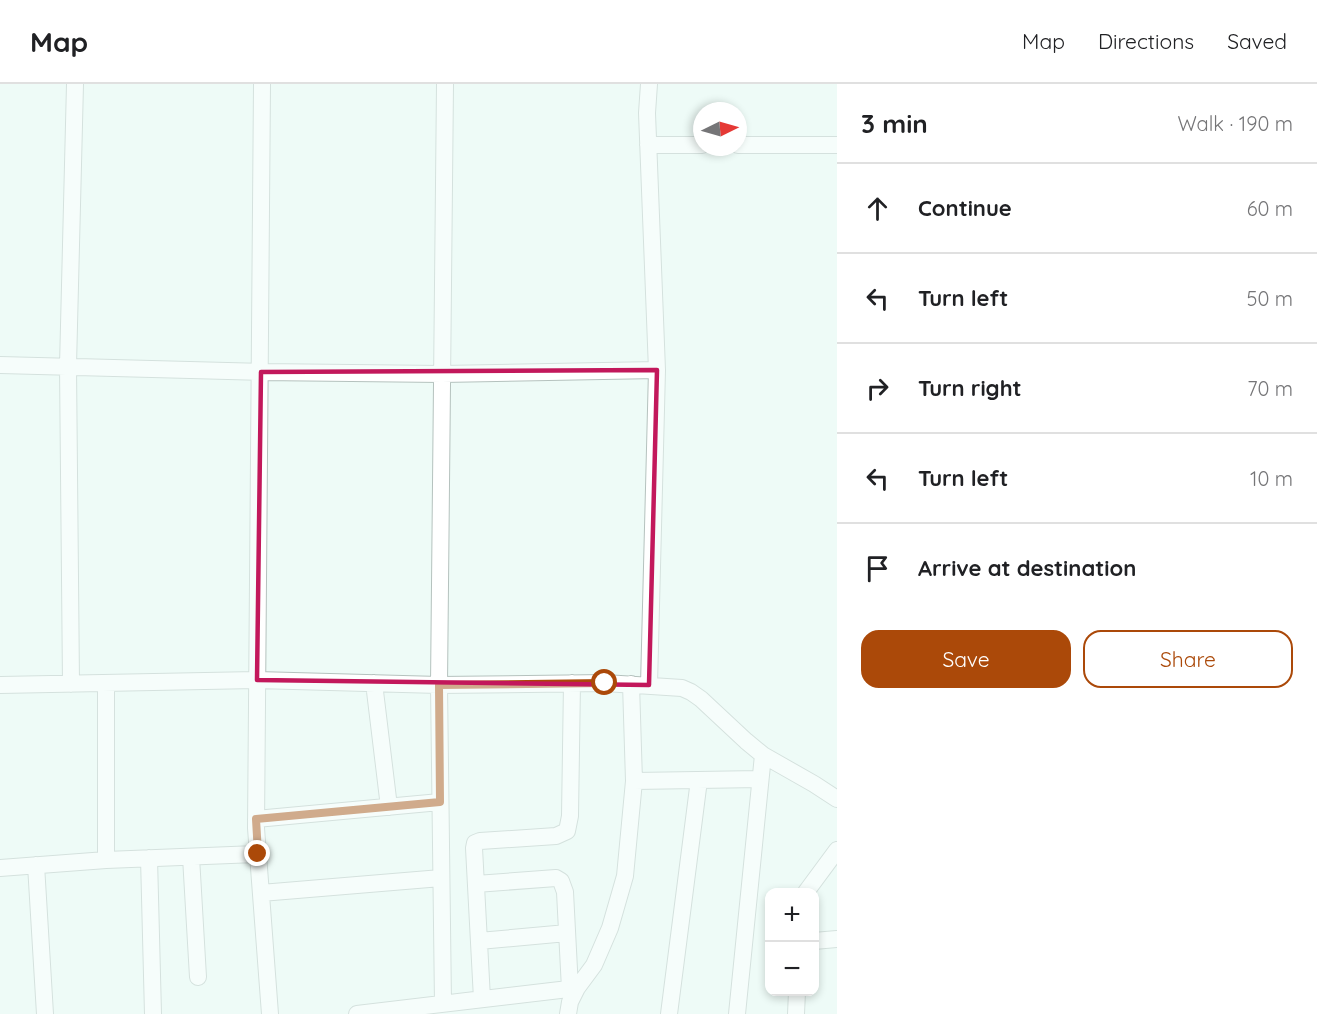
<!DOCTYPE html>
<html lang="en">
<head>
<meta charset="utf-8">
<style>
	:root { --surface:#fff; --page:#f2f2f2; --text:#202124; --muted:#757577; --line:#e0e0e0; --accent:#ab4909 }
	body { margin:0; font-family:Quicksand,sans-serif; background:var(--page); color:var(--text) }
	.controls { position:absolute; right:18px; bottom:18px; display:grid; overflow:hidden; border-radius:12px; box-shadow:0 3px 9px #0003 }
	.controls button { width:54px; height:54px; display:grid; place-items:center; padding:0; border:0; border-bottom:2px solid var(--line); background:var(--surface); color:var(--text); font:30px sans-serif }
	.compass { position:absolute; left:693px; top:18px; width:54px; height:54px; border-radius:50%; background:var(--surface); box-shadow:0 3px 9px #0003; rotate:85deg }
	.stop { position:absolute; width:18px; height:18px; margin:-14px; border:4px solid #ab4909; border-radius:50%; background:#fff }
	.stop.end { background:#ab4909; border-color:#fff; box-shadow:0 2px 6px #0008 }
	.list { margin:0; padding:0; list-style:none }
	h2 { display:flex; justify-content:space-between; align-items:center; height:78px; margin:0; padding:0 24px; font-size:26px }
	h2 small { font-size:20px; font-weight:400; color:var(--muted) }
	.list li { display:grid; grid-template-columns:39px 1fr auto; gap:18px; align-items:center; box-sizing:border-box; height:90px; padding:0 24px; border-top:2px solid var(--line) }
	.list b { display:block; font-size:22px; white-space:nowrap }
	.list em { font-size:20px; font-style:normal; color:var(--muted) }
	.actions { display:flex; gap:12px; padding:18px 24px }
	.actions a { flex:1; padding:14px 0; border:2px solid var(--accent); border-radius:18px; text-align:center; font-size:21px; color:var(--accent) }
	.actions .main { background:var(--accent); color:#fff }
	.icon { flex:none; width:33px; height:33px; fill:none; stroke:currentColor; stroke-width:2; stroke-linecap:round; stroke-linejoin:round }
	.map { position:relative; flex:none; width:837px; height:930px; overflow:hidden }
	header { display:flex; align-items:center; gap:36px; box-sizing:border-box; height:84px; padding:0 30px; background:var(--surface); border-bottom:2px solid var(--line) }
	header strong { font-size:28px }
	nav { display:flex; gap:33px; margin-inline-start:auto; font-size:21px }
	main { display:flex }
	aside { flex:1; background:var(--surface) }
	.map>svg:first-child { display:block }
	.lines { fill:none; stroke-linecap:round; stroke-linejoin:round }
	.street-casing { stroke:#b5c2be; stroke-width:18 }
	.street { stroke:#fff; stroke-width:16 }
	.route { stroke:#ab4909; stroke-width:8 }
	.marked { fill:none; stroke:#c2185b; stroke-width:4.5; stroke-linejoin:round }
</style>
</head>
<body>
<header>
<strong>Map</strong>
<nav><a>Map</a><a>Directions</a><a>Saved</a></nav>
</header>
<main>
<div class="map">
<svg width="837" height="930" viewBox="0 0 837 930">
	<rect width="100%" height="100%" fill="#eefbf7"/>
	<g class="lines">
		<!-- street casing -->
		<g class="street-casing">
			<path id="street" d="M262,0L256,744L270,930
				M649,0L647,29L657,286L649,601
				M648,61H702
				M738,61H837
				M0,281L261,288L442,290L657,286
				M106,599V776
				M374,599L389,723
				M71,600L68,282L75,0
				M0,601L257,596L439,601L605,599L682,604L691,608L701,615L746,657L763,671L814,700L837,715
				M634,697L760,695
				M256,735L440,718
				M191,773L198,893
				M149,774L153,930
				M36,781L45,930
				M0,784L106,776L258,770
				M476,800L556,794L561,797L565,808L570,905
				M806,808L837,766
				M261,809L441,794
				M479,857L567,849
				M814,857L837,855
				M482,915L474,764L475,759L480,757L556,752L567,747L570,732L572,599
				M443,920L439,601L445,0
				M357,930L577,904
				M568,930L570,918L577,904L594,881L610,844L625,792L634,697L631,600
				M669,930L699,696
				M737,930L763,671
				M796,930L797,908"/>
		</g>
		<!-- street -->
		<use href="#street" class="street"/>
	</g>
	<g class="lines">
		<!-- route -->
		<path class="route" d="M258,770L256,735L440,718L439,601L605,599"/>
	</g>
	<!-- marked area -->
	<path d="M0 0H837V930H0ZM657,286L649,601L257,596L261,288Z" fill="#eefbf7" fill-opacity=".55" fill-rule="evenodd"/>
	<path class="marked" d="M657,286L649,601L257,596L261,288Z"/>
</svg>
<div class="controls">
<button>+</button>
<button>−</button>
</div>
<svg class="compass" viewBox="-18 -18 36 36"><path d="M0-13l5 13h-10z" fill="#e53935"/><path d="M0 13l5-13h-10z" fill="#757577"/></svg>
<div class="stop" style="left:605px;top:599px"></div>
<div class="stop end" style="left:258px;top:770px"></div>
</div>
<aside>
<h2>3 min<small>Walk · 190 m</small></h2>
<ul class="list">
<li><svg class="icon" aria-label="ahead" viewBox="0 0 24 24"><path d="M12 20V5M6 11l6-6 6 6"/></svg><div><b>Continue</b></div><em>60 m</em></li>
<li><svg class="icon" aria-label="left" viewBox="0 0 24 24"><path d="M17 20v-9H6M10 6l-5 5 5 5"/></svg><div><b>Turn left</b></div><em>50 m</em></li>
<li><svg class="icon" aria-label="right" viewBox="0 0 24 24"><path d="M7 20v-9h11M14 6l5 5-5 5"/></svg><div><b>Turn right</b></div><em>70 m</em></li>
<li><svg class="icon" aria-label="left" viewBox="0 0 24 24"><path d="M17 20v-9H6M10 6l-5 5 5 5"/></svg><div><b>Turn left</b></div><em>10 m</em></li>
<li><svg class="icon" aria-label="arrive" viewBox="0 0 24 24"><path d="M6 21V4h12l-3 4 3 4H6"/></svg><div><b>Arrive at destination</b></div></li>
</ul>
<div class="actions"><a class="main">Save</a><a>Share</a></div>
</aside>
</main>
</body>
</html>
